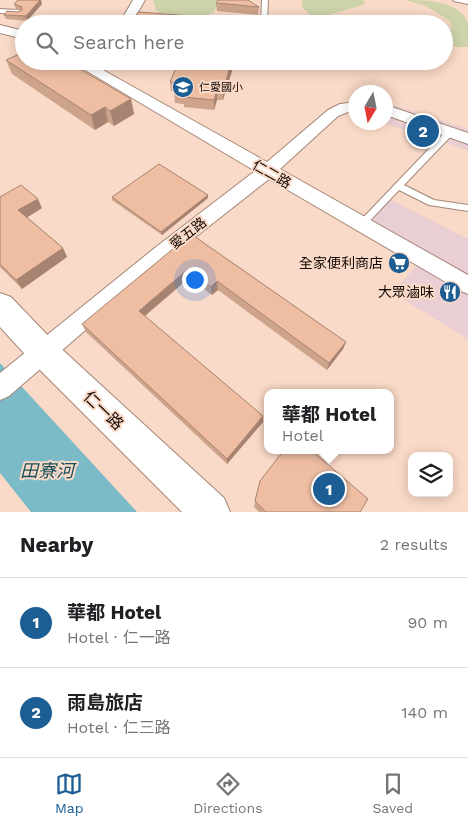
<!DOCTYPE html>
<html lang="en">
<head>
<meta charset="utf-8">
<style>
	:root { --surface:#fff; --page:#f6f6f6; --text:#202124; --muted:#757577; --line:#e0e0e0; --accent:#1c5d93 }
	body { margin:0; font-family:"Work Sans","Noto Sans TC",sans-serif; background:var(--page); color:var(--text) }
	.controls { position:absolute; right:15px; bottom:15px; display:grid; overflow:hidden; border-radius:10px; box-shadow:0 2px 12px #0003 }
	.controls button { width:45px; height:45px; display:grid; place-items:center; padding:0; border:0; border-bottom:1px solid var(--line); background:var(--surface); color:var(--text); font:25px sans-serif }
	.compass { position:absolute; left:348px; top:85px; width:45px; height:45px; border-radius:50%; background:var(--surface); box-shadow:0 2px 12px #0003; rotate:190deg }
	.you { position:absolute; left:194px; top:279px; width:18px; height:18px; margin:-12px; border:4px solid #fff; border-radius:50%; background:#1a73e8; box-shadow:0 0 0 8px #1a73e833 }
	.badge { display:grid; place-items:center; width:32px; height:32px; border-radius:50%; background:var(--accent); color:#fff; font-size:16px; font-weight:700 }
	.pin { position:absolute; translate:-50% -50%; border:2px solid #fff; box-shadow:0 1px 5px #0006 }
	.popup { position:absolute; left:264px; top:389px; width:130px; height:65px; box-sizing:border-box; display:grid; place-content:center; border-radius:10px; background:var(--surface); filter:drop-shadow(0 1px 4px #0005); font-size:16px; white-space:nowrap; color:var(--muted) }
	.popup b { font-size:19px; color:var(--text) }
	.popup::after { content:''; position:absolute; left:50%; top:100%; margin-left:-10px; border:10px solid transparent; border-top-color:var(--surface) }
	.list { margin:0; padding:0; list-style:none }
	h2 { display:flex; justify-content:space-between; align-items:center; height:65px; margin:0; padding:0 20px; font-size:21px }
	h2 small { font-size:16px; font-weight:400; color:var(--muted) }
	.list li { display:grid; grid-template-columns:32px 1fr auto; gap:15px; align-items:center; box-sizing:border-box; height:90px; padding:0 20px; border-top:1px solid var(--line) }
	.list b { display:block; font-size:19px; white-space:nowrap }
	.list p { margin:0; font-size:16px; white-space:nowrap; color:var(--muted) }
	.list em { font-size:16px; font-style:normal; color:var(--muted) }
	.icon { flex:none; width:28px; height:28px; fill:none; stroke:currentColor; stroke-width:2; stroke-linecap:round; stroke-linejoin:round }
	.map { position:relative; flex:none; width:468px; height:512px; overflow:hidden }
	.search { position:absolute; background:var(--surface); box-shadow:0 2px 12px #0003; left:15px; right:15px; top:15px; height:55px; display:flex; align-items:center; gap:12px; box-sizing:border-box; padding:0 18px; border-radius:28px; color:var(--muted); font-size:19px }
	.sheet { height:245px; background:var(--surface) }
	nav { display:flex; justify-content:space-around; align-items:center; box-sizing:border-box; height:70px; border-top:1px solid var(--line); background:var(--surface); font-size:14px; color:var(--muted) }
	nav a { display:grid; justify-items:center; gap:2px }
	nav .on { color:var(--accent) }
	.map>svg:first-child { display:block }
	.commercial { fill:#e9cfd3 }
	.green { fill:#ced3aa }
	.water { fill:#7bbac7 }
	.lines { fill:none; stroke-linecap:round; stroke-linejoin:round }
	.lane-casing { stroke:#a48777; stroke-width:2 }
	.street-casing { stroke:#a48777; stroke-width:2 }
	.secondary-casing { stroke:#a48777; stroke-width:2 }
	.lane { fill:#fff; fill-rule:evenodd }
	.street { fill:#fff; fill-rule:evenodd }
	.secondary { fill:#fff; fill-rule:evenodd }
	.wall { fill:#cda38b }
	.shaded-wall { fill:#a78471 }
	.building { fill:#eebda2; stroke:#a78471 }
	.labels { text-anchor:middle; stroke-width:4; stroke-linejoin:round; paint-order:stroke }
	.far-poi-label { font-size:11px; fill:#140a05; stroke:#f9d9c7; text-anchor:start }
	.street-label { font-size:14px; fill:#140a05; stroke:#f9d9c7 }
	.poi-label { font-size:14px; fill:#140a05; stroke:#f9d9c7; text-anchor:end }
	.near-street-label { font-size:16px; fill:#140a05; stroke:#f9d9c7 }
	.near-water-label { font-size:18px; font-style:italic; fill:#174f58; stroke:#f9d9c7 }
</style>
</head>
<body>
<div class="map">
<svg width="468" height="512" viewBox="0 0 468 512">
	<rect width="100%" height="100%" fill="#f9d9c7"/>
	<!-- commercial -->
	<path class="commercial" d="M386,103L468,129V150L383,123L386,122Z
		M389,199L468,239V339L393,293L421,260L363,227Z"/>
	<!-- green -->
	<path class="green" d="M153,0H219L214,12C201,20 167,20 156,10Z
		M302,0H364L365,4L326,16L336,24H319L302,7Z
		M405,0C424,0 460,0 468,23C468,30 468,40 468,47H456L444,43V32L452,29L450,21L426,6Z"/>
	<!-- water -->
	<path class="water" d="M0,363L137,512H31L0,473Z"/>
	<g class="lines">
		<!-- lane casing -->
		<g class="lane-casing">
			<path id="lane" d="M262,0H268L267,20L264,22L261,20Z
				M453,0H468V4L454,1Z
				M0,9L19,10L22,12L19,14L0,13Z
				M449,130L453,133L452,135L404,185L434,200L468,205V211L429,205L399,190L365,226H359L357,224L359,222L446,131Z"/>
		</g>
		<!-- street casing -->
		<g class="street-casing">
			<path id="street" d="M133,0H145L131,24H119Z
				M0,25L24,31V39L0,33Z
				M70,61H87L267,162L328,110L340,104L356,102V112H348L338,116L280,169L468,275V294L461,291L269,179L170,257L9,396L0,400V373L156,247L255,171Z
				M386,105L468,133V144L386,115Z"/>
		</g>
		<!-- secondary casing -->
		<g class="secondary-casing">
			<path id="secondary" d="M0,293L11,297L54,342L224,498L230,512H182L32,362L0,327Z"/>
		</g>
		<!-- lane -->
		<use href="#lane" class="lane"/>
		<!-- street -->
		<use href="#street" class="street"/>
		<!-- secondary -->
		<use href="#secondary" class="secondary"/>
	</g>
	<!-- wall -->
	<path class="wall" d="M216,3L259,7L258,15L217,11Z
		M14,4H42L27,21L6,19L4,15L18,12L21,11L16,9Z
		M6,60L131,99L134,114L114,126L108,122L95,130L12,74Z
		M179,61H235L223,100H217L214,110L184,107V104L175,103L174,92L171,91L170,82Z
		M208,195V198L162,235L112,200V197Z
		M0,197L42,208L27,217L63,248L67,257L22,289L0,267Z
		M191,234L346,342L343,349L327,370L218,290L212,295L189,278L145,316L263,416V422L227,464L86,332L82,324Z
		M260,481L360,512H259L254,507Z"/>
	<!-- shaded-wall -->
	<path class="shaded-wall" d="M40,0H41L42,4L27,21L26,16Z
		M232,61H235L223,100V90Z
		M217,90V100L214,110V100Z
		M131,99L134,114L114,126L110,111Z
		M105,107L108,122L95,130L91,115Z
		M208,195V198L162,235L161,232Z
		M38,199L42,208L23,220L18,210Z
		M63,248L67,257L22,289L16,280Z
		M188,269L189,278L141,319L139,311Z
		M217,281L218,290L212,295L211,287Z
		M346,342L343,349L327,370L329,363Z
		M263,416V422L227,464V459Z"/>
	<!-- building -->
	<path class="building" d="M18,0H40L26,16L4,15L7,11L18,12L22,10V7L14,4Z
		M218,0H248L259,7L216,3Z
		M138,12L218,18L216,24H131Z
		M24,52V61H66L131,99L110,111L105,107L91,115L6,60Z
		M179,61H232L223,90H217L214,100L183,97L184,94L174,93L178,82H170Z
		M159,164L208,195L161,232L112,197Z
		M21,185L38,199L18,210L63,248L16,280L0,264V197Z
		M191,234L346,342L329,363L217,281L211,287L188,269L139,311L263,416L227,459L82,324Z
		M284,450H311L368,499L360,512H266L255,501L260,481Z"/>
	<!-- icons -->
	<defs>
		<g id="school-disc" transform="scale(1.125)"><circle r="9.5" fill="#1c5d93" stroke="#f9d9c7"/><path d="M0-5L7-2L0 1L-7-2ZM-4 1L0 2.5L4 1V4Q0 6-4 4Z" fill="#fff"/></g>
		<g id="supermarket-disc" transform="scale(1.125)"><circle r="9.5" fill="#1c5d93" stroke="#f9d9c7"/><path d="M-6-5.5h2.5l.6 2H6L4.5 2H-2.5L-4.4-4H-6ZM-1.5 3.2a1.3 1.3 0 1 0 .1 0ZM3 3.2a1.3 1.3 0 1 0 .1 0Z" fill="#fff"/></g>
		<g id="restaurant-disc" transform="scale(1.125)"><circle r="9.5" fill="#1c5d93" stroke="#f9d9c7"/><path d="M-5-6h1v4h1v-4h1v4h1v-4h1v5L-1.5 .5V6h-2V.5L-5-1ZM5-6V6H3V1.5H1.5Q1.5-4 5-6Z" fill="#fff"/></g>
	</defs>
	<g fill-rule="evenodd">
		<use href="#school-disc" x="183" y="87"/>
		<use href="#supermarket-disc" x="399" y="263"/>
		<use href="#restaurant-disc" x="450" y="292"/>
	</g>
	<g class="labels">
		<!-- far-poi labels -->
		<g class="far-poi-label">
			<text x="199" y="91">仁愛國小</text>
		</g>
		<!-- street labels -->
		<g class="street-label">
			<text transform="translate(272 174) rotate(30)" y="5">仁二路</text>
			<text transform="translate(188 233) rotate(-38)" y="5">愛五路</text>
		</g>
		<!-- poi labels -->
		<g class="poi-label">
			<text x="383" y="268">全家便利商店</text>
			<text x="434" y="297">大眾滷味</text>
		</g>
		<!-- near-street labels -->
		<g class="near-street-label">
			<text transform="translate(104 410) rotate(44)" y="6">仁一路</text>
		</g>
		<!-- near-water labels -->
		<g class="near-water-label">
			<text x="47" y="477">田寮河</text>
		</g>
	</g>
</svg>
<div class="controls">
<button><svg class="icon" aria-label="layers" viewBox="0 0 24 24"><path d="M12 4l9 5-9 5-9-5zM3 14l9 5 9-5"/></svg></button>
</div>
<svg class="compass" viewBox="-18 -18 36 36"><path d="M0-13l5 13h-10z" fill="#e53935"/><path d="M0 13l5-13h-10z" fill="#757577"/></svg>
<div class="you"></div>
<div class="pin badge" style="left:329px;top:489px">1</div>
<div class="popup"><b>華都 Hotel</b>Hotel</div>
<div class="pin badge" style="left:423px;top:131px">2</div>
<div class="search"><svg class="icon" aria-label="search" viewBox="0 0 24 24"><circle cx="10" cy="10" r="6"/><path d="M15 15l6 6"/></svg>Search here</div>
</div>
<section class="sheet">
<h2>Nearby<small>2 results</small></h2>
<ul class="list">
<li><span class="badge">1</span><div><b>華都 Hotel</b><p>Hotel · 仁一路</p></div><em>90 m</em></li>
<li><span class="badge">2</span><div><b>雨島旅店</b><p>Hotel · 仁三路</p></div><em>140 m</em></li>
</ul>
</section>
<nav>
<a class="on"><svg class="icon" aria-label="map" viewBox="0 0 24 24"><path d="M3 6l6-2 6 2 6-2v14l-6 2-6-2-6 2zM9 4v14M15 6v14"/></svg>Map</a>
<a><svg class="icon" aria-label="directions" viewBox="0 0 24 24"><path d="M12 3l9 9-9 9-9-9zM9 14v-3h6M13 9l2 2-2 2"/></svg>Directions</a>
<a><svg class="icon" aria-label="saved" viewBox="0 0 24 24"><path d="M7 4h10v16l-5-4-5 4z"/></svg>Saved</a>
</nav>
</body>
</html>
